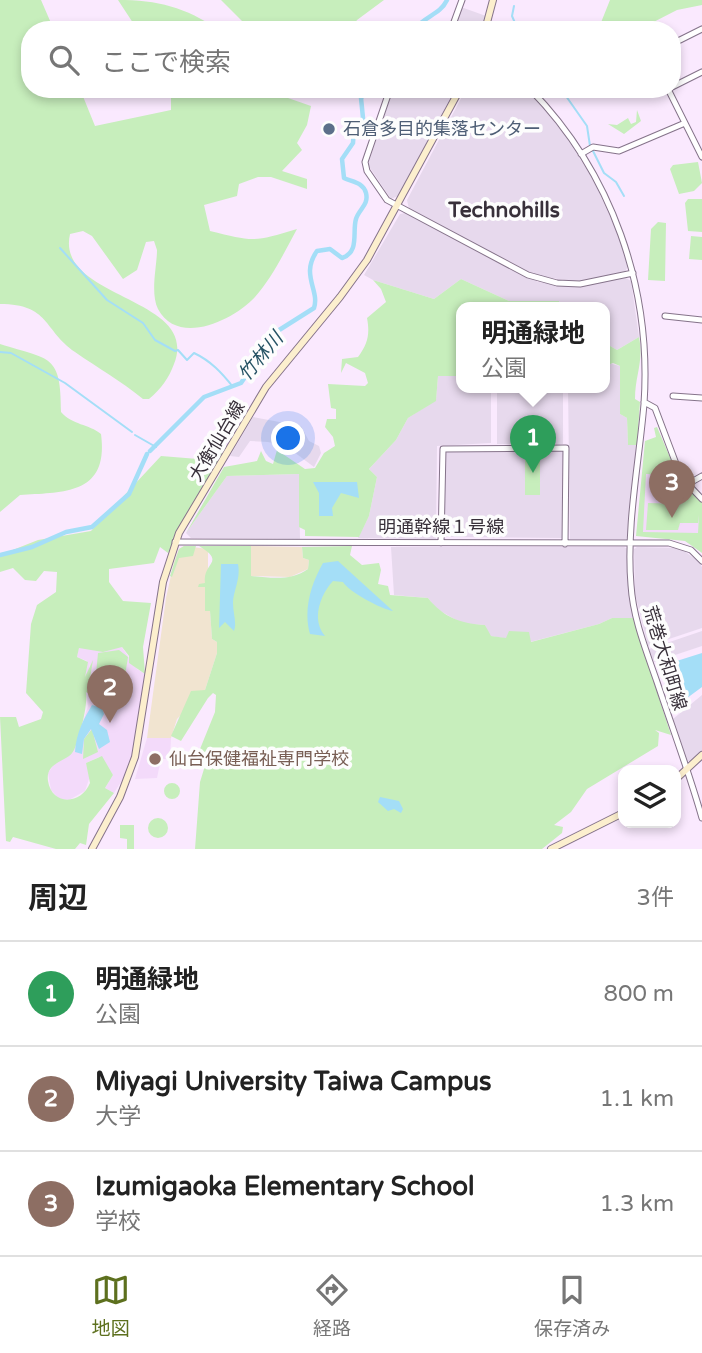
<!DOCTYPE html>
<html lang="ja">
<head>
<meta charset="utf-8">
<style>
	:root { --surface:#fff; --page:#f6f6f6; --text:#222; --muted:#767676; --line:#e0e0e0; --accent:#5d701e }
	body { margin:0; font-family:"Varela Round","Noto Sans JP",sans-serif; background:var(--page); color:var(--text) }
	.controls { position:absolute; right:21px; bottom:21px; display:grid; overflow:hidden; border-radius:14px; box-shadow:0 4px 10px #0003 }
	.controls button { width:63px; height:63px; display:grid; place-items:center; padding:0; border:0; border-bottom:2px solid var(--line); background:var(--surface); color:var(--text); font:35px sans-serif }
	.you { position:absolute; left:289px; top:439px; width:24px; height:24px; margin:-18px; border:5px solid #fff; border-radius:50%; background:#1a73e8; box-shadow:0 0 0 10px #1a73e833 }
	.badge { display:grid; place-items:center; width:46px; height:46px; border-radius:50%; background:var(--accent); color:#fff; font-size:23px; font-weight:700 }
	.pin { position:absolute; translate:-50% -58px; filter:drop-shadow(0 2px 4px #0008) }
	.pin::after { content:''; position:absolute; top:37px; width:24px; height:21px; background:inherit; clip-path:polygon(0 0,100% 0,50% 100%) }
	.popup { position:absolute; left:456px; top:302px; width:154px; height:91px; box-sizing:border-box; display:grid; place-content:center; border-radius:14px; background:var(--surface); filter:drop-shadow(0 2px 5px #0005); font-size:23px; white-space:nowrap; color:var(--muted) }
	.popup b { font-size:26px; color:var(--text) }
	.popup::after { content:''; position:absolute; left:50%; top:100%; margin-left:-14px; border:14px solid transparent; border-top-color:var(--surface) }
	.list { margin:0; padding:0; list-style:none }
	h2 { display:flex; justify-content:space-between; align-items:center; height:91px; margin:0; padding:0 28px; font-size:30px }
	h2 small { font-size:23px; font-weight:400; color:var(--muted) }
	.list li { display:grid; grid-template-columns:46px 1fr auto; gap:21px; align-items:center; box-sizing:border-box; height:105px; padding:0 28px; border-top:2px solid var(--line) }
	.list b { display:block; font-size:26px; white-space:nowrap }
	.list p { margin:0; font-size:23px; white-space:nowrap; color:var(--muted) }
	.list em { font-size:23px; font-style:normal; color:var(--muted) }
	.icon { flex:none; width:38px; height:38px; fill:none; stroke:currentColor; stroke-width:2; stroke-linecap:round; stroke-linejoin:round }
	.map { position:relative; flex:none; width:702px; height:849px; overflow:hidden }
	.search { position:absolute; background:var(--surface); box-shadow:0 4px 10px #0003; left:21px; right:21px; top:21px; height:77px; display:flex; align-items:center; gap:18px; box-sizing:border-box; padding:0 24px; border-radius:28px; color:var(--muted); font-size:26px }
	.sheet { height:406px; background:var(--surface) }
	nav { display:flex; justify-content:space-around; align-items:center; box-sizing:border-box; height:98px; border-top:2px solid var(--line); background:var(--surface); font-size:19px; color:var(--muted) }
	nav a { display:grid; justify-items:center; gap:4px }
	nav .on { color:var(--accent) }
	.map>svg:first-child { display:block }
	.commercial { fill:#f1e4d0 }
	.industrial { fill:#e7d9ed }
	.built { fill:#f3dafa }
	.green { fill:#c7eebc }
	.water { fill:#a4def7 }
	.lines { fill:none; stroke-linecap:round; stroke-linejoin:round }
	.stream { stroke:#a4def7; stroke-width:2 }
	.river { stroke:#a4def7; stroke-width:4.5 }
	.tertiary-casing { stroke:#85738a; stroke-width:7 }
	.secondary-casing { stroke:#85738a; stroke-width:8 }
	.tertiary { stroke:#fff; stroke-width:5 }
	.secondary { stroke:#fcefce; stroke-width:6 }
	.service-dot { fill:#5c6f8a; stroke:#fdfdfd; stroke-width:2.5 }
	.education-dot { fill:#8d6e63; stroke:#fdfdfd; stroke-width:2.5 }
	.labels { text-anchor:middle; stroke-width:7; stroke-linejoin:round; paint-order:stroke }
	.service-label { font-size:18px; fill:#4e5e75; stroke:#fdfdfd; text-anchor:start }
	.street-label { font-size:18px; fill:#38303a; stroke:#fdfdfd }
	.education-label { font-size:18px; fill:#785e54; stroke:#fdfdfd; text-anchor:start }
	.water-label { font-size:19px; font-style:italic; fill:#265365; stroke:#fdfdfd }
	.quarter-label { font-size:21px; font-weight:bold; fill:#38303a; stroke:#fdfdfd }
</style>
</head>
<body>
<div class="map">
<svg width="702" height="849" viewBox="0 0 702 849">
	<rect width="100%" height="100%" fill="#fae9fe"/>
	<!-- commercial -->
	<path class="commercial" d="M184,546L208,549V573L205,584L199,587H205V610L210,611L212,639L217,642V653L205,690L177,719L171,738H147L166,598L174,562L179,549Z
		M251,546L302,547L303,558L309,560L308,569L290,577L251,576Z"/>
	<!-- industrial -->
	<path class="industrial" d="M461,7L486,16L482,30H452Z
		M393,89H455L398,196L391,199L368,165Z
		M466,89H525L536,100L564,134L593,179L619,237L628,266L625,272L576,282L534,275L409,209L407,200Z
		M405,213L538,282L576,287L626,278L631,281L639,337L617,350L605,343V307H560L559,301H509L461,279L434,299L373,280L364,275L400,214Z
		M608,363L620,366V414L627,418L628,445H637L629,536L626,539H570L568,387H605V366Z
		M438,376H461V387H491V443L437,446L436,539L358,538L369,516L377,477L369,469L396,440L408,418L436,400Z
		M497,387H563V444H497Z
		M253,417L301,426L309,441L319,446L321,453L314,467L286,446L268,442L250,441L239,457L230,456Z
		M540,451L563,452L562,538L444,537V452H525V494L539,495Z
		M299,474L300,539L191,538L186,533L227,476Z
		M391,547H624L628,549V584L633,618H612L599,624L530,642L490,636L485,625L463,624L437,609L428,598L394,595Z
		M637,547L680,548L698,561L702,567V628L648,646L635,594L634,549Z
		M702,631V646L654,662L649,649Z
		M702,695V752L691,761H687L673,719Z"/>
	<!-- built -->
	<path class="built" d="M645,473H677L702,503V536L641,534Z
		M121,646L137,669L145,674L138,734L129,769L114,793L105,788L113,775L99,757L86,763L90,776L85,791L69,800L59,799L51,790L48,773L55,763L73,752L88,706L86,692L91,691L90,662L88,677H85L87,661L77,657L79,647Z
		M147,738H171L170,759H161L157,778L135,779Z"/>
	<!-- green -->
	<path class="green" d="M0,0H41L54,30H30V89H80L95,126L171,110V89H278L288,98L311,106L307,125L297,143L302,150L282,171L307,179V189L271,177H258L239,184L237,196L204,205L210,231C254,242 254,242 297,229C285,251 272,278 255,297C234,320 178,347 158,309C150,293 157,266 157,250L154,241L146,242L137,270L123,279L92,236L83,231L70,234C55,300 201,296 174,364C169,378 161,389 149,399H143C121,381 98,368 75,352C43,330 50,304 0,304Z
		M118,0C158,0 185,7 219,30L137,29Z
		M221,0H384L357,20L351,30H251Z
		M610,0H702V5L677,10L638,30H598Z
		M637,110L641,121L624,134L608,124L617,125L628,118L631,124L636,122Z
		M698,162L702,183L694,191L679,194L670,169L673,165Z
		M688,199H702V232L688,231L685,203Z
		M658,222L666,223L665,281L648,280L651,229Z
		M691,236L702,237V260L689,259Z
		M461,279L509,301H559L560,307H461V376H438L436,401L408,418L396,440L369,469L377,477L369,516L359,537L305,536V530L299,527V474L227,476L186,533L224,467L257,461L261,451L266,461L273,464L277,450L305,469L315,468L324,453L335,446L333,437L325,427L327,419H336V409L331,408L328,384L365,386L368,383L365,373L346,363L341,373L342,359L358,357C368,344 370,334 367,318L386,302L381,289L373,280L434,299Z
		M639,337C644,362 635,375 635,399L640,402L637,445H628L627,418L620,414V366L613,363L605,366V343L617,350Z
		M0,344C51,360 61,354 61,412C72,425 89,424 101,434C109,495 64,492 20,495L0,512Z
		M657,427L678,476L686,484L684,486L674,475L646,474L643,532L698,533L699,515L698,523H680L678,530H646L648,503L682,504V496L692,495L673,492L688,487L702,501V553L685,541L636,536L645,441L656,437L654,428Z
		M210,445L222,453L168,553L160,547L154,563L109,569V582L123,601L151,603L143,647L145,674L129,663V656L122,647L103,652L79,648L77,657L88,662L85,677L93,660L89,684L96,698L86,692C88,705 80,737 74,750C69,762 45,761 48,781C52,806 81,805 90,783L86,763L102,756L113,775L105,788L114,793L89,824L86,845L80,843L75,849H56L13,837L10,842L6,841L0,717H16L19,727L41,719L43,712L26,693L31,624L37,605L56,592L57,572L44,571L36,581L25,580L13,568L0,572V555L38,540L91,531L161,456L198,459Z
		M540,451V495H525V452Z
		M184,546H196L193,556L179,558L172,577L170,576L179,549Z
		M199,546H251V576C271,578 292,581 308,569L309,560L303,558L302,547L352,546L350,555L362,565L379,563L381,570L378,584L388,586L390,595L428,598C443,617 461,624 485,625L491,636L506,638L509,631L529,632L531,642L599,624L612,618H633L671,735L655,730L659,733L658,746L587,789L571,812L554,825L563,827L562,833L542,849H195L200,782L204,769L200,749L215,712L216,695L213,693L208,698L181,741L171,736L191,691L205,690L217,653V642L212,639L210,611H205V587H198L199,584L205,583C202,562 227,563 199,546Z
		M119,650L128,657L124,682H119L117,696H102L95,685L98,653Z
		M92,729L98,752L83,759L84,739Z
		M164 791a8 8 0 1 1 16 0a8 8 0 1 1-16 0Z
		M148 828a10 10 0 1 1 20 0a10 10 0 1 1-20 0Z
		M120,825H134V849H127V839L120,838Z"/>
	<!-- water -->
	<path class="water" d="M313,482H357L359,498L341,493L332,508L333,516H319V493Z
		M338,561L393,611C381,609 349,592 343,582L333,581C320,595 311,620 325,636L310,634C303,610 311,584 323,563Z
		M221,564H238C241,579 233,591 233,603C233,613 237,623 234,631L225,622L219,628Z
		M702,653V687L679,704L664,665Z
		M92,705L102,708L104,714L99,724L107,730L110,742L99,749L91,729L84,739L82,754L75,752C76,732 85,717 92,705Z
		M380,797L399,801L403,809L401,813L394,809L388,811L378,802Z"/>
	<g class="lines">
		<!-- stream -->
		<path class="stream" d="M514,6L512,16L518,30
			M561,89L587,126L590,146
			M592,149L604,173L616,182L624,196
			M60,248L107,300L143,323L155,340L175,351L178,350L187,360L194,353C211,361 222,373 233,387
			M0,352L11,353L65,383L132,432
			M135,435L156,447"/>
		<!-- river -->
		<path class="river" d="M414,30C424,16 440,15 447,0
			M150,451L204,397L241,383L276,332L314,308C320,290 300,275 317,251L330,249L342,258C360,252 352,232 356,219C359,209 369,205 366,193C363,182 352,182 344,178L342,159L353,143L354,128L363,118L361,98L370,89
			M0,555L32,547L66,532L92,527L129,494L147,454"/>
		<!-- tertiary casing -->
		<g class="tertiary-casing">
			<path id="tertiary" d="M451,30L462,0
				M672,44L702,29
				M672,87L702,72
				M390,89L365,162L367,171L387,200L528,275L557,283L580,284L633,273
				M530,89C612,173 652,288 644,404C639,463 626,526 631,585C633,618 646,650 657,682C672,727 689,772 702,818
				M668,89L702,157
				M581,154L593,147L619,151L685,123
				M665,316L702,320
				M673,396L702,398
				M644,402L655,408L681,477L702,499
				M688,484L702,476
				M175,542L669,543L691,550L702,561
				M441,543L443,449L566,448L565,544"/>
		</g>
		<!-- secondary casing -->
		<g class="secondary-casing">
			<path id="secondary" d="M485,30L493,0
				M676,779L702,755
				M92,849L120,797L135,757L163,582L179,533L266,387L340,297L367,260L460,89
				M551,849L623,813"/>
		</g>
		<!-- tertiary -->
		<use href="#tertiary" class="tertiary"/>
		<!-- secondary -->
		<use href="#secondary" class="secondary"/>
	</g>
	<!-- markers -->
	<circle class="service-dot" cx="329" cy="129" r="7"/>
	<circle class="education-dot" cx="155" cy="759" r="7"/>
	<g class="labels">
		<!-- service labels -->
		<g class="service-label">
			<text x="343" y="135">石倉多目的集落センター</text>
		</g>
		<!-- street labels -->
		<g class="street-label">
			<text transform="translate(217 441) rotate(-59)" y="6">大衡仙台線</text>
			<text x="441" y="533">明通幹線１号線</text>
			<text transform="translate(665 658) rotate(73)" y="6">荒巻大和町線</text>
		</g>
		<!-- education labels -->
		<g class="education-label">
			<text x="169" y="765">仙台保健福祉専門学校</text>
		</g>
		<!-- water labels -->
		<g class="water-label">
			<text transform="translate(260 356) rotate(-50)" y="7">竹林川</text>
		</g>
		<!-- quarter labels -->
		<g class="quarter-label">
			<text x="504" y="217">Technohills</text>
		</g>
	</g>
</svg>
<div class="controls">
<button><svg class="icon" aria-label="layers" viewBox="0 0 24 24"><path d="M12 4l9 5-9 5-9-5zM3 14l9 5 9-5"/></svg></button>
</div>
<div class="you"></div>
<div class="pin badge" style="left:533px;top:473px;background:#2e9e5b">1</div>
<div class="popup"><b>明通緑地</b>公園</div>
<div class="pin badge" style="left:110px;top:723px;background:#8d6e63">2</div>
<div class="pin badge" style="left:672px;top:518px;background:#8d6e63">3</div>
<div class="search"><svg class="icon" aria-label="search" viewBox="0 0 24 24"><circle cx="10" cy="10" r="6"/><path d="M15 15l6 6"/></svg>ここで検索</div>
</div>
<section class="sheet">
<h2>周辺<small>3件</small></h2>
<ul class="list">
<li><span class="badge" style="background:#2e9e5b">1</span><div><b>明通緑地</b><p>公園</p></div><em>800 m</em></li>
<li><span class="badge" style="background:#8d6e63">2</span><div><b>Miyagi University Taiwa Campus</b><p>大学</p></div><em>1.1 km</em></li>
<li><span class="badge" style="background:#8d6e63">3</span><div><b>Izumigaoka Elementary School</b><p>学校</p></div><em>1.3 km</em></li>
</ul>
</section>
<nav>
<a class="on"><svg class="icon" aria-label="map" viewBox="0 0 24 24"><path d="M3 6l6-2 6 2 6-2v14l-6 2-6-2-6 2zM9 4v14M15 6v14"/></svg>地図</a>
<a><svg class="icon" aria-label="directions" viewBox="0 0 24 24"><path d="M12 3l9 9-9 9-9-9zM9 14v-3h6M13 9l2 2-2 2"/></svg>経路</a>
<a><svg class="icon" aria-label="saved" viewBox="0 0 24 24"><path d="M7 4h10v16l-5-4-5 4z"/></svg>保存済み</a>
</nav>
</body>
</html>
